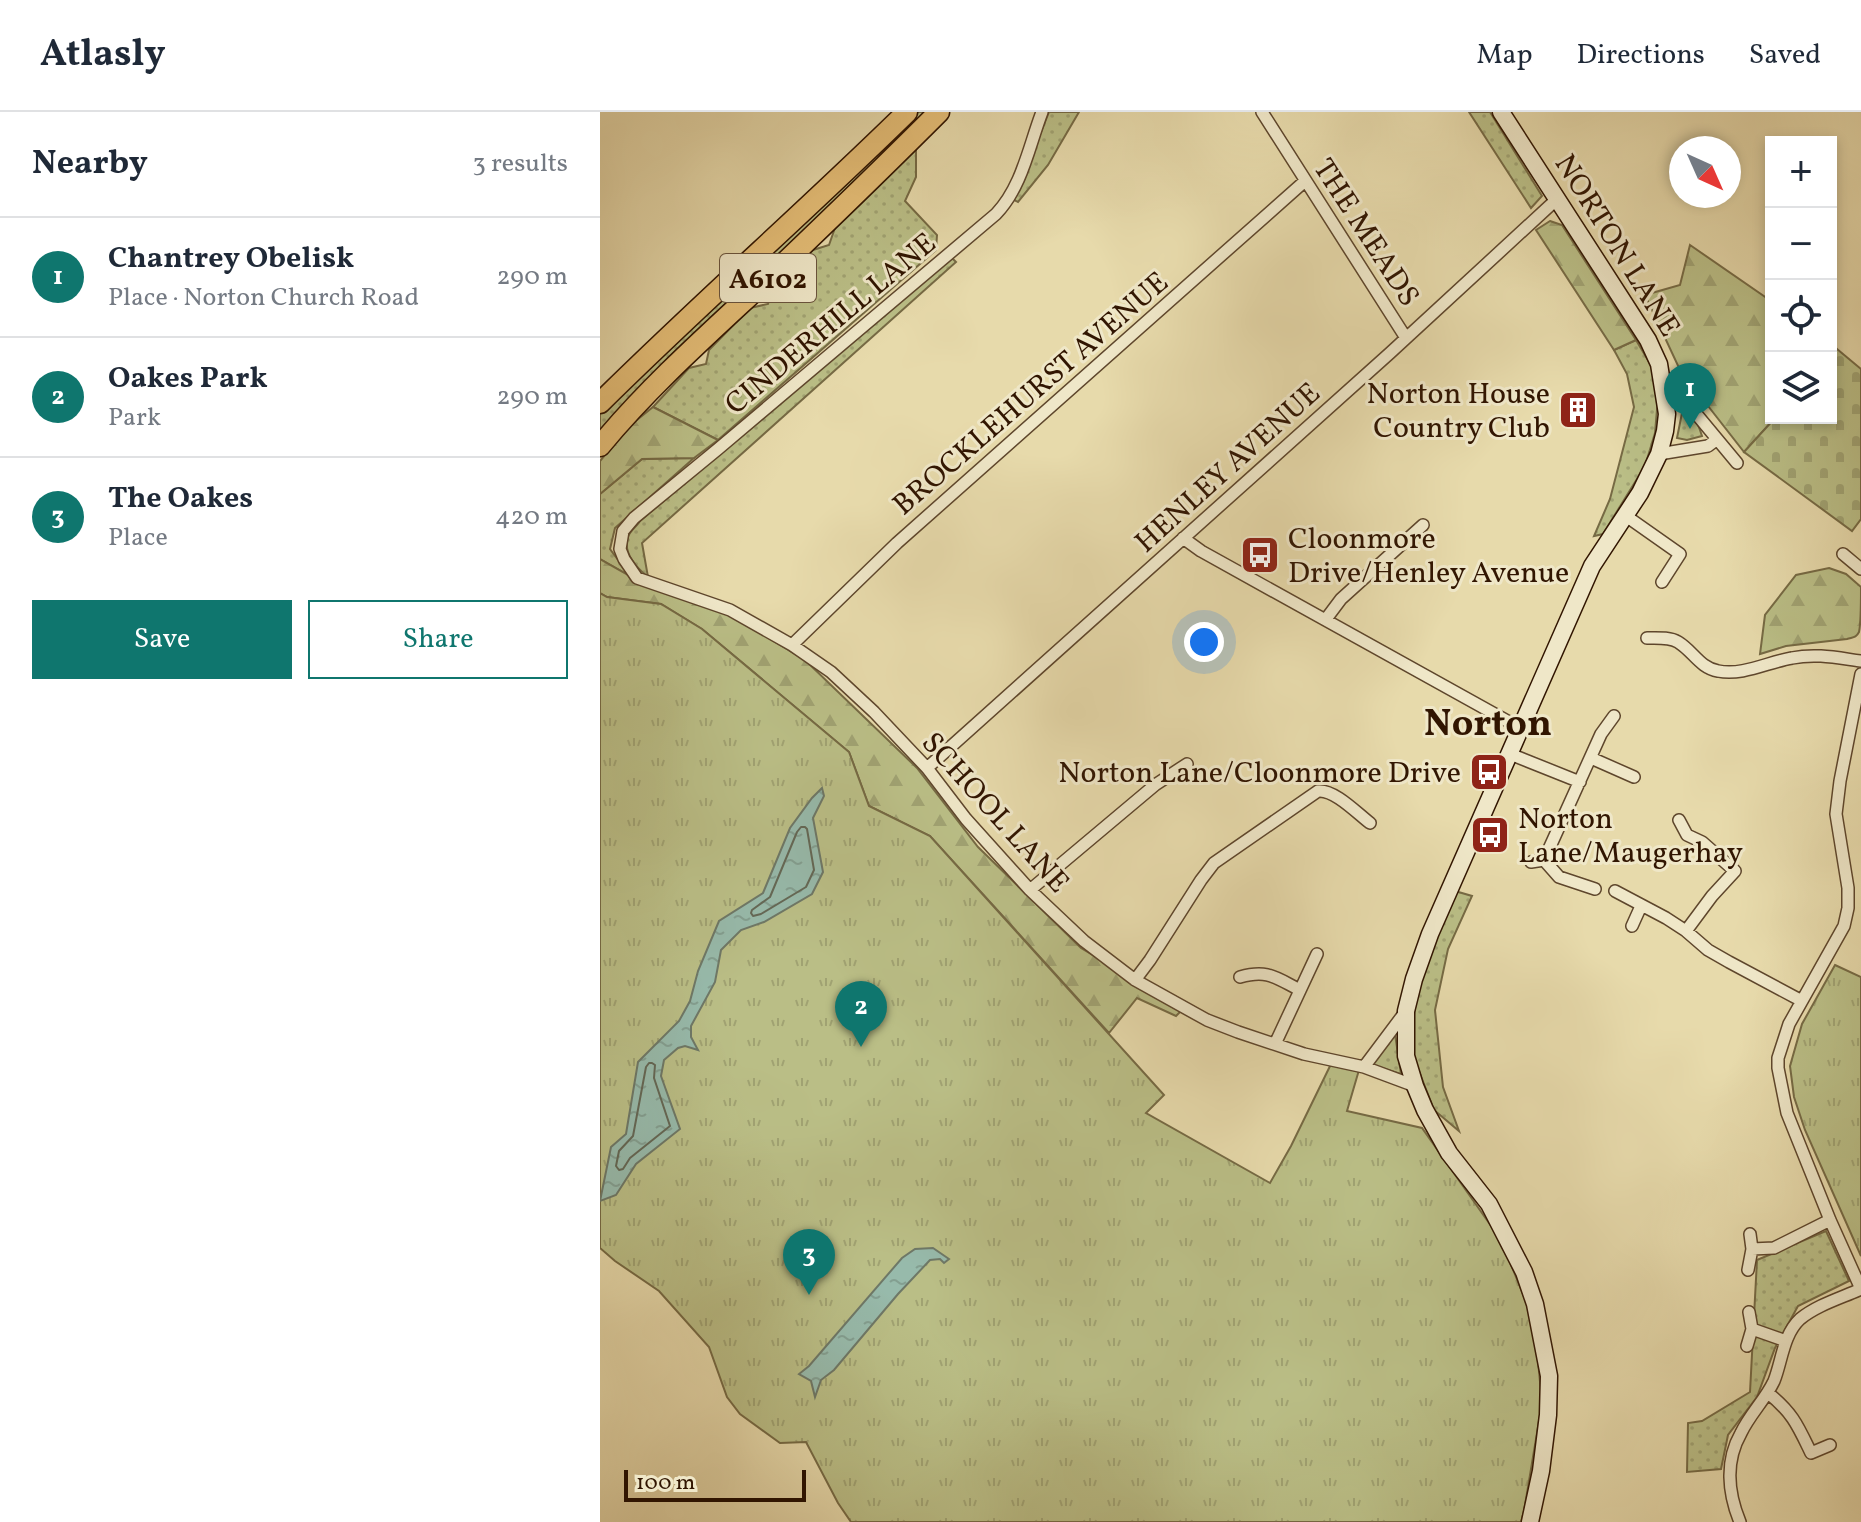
<!DOCTYPE html>
<html lang="en">
<head>
<meta charset="utf-8">
<style>
	:root { --surface:#fff; --page:#f2f2f3; --text:#1f2937; --muted:#747a83; --line:#e0e1e3; --accent:#0f766e }
	body { margin:0; font-family:Vollkorn,serif; background:var(--page); color:var(--text) }
	.controls { position:absolute; right:24px; top:24px; display:grid; overflow:hidden; border-radius:0px; box-shadow:0 4px 12px #0003 }
	.controls button { width:72px; height:72px; display:grid; place-items:center; padding:0; border:0; border-bottom:2px solid var(--line); background:var(--surface); color:var(--text); font:40px sans-serif }
	.compass { position:absolute; left:1069px; top:24px; width:72px; height:72px; border-radius:50%; background:var(--surface); box-shadow:0 4px 12px #0003; rotate:135deg }
	.scale { position:absolute; left:24px; bottom:20px; width:182px; box-sizing:border-box; padding-left:8px; border:4px solid #311501; border-top:0; font-size:22px; line-height:28px; white-space:nowrap; color:#311501; -webkit-text-stroke:6px #efe7c8; paint-order:stroke }
	.you { position:absolute; left:604px; top:530px; width:28px; height:28px; margin:-20px; border:6px solid #fff; border-radius:50%; background:#1a73e8; box-shadow:0 0 0 12px #1a73e833 }
	.badge { display:grid; place-items:center; width:52px; height:52px; border-radius:50%; background:var(--accent); color:#fff; font-size:26px; font-weight:700 }
	.pin { position:absolute; translate:-50% -66px; filter:drop-shadow(0 2px 4px #0008) }
	.pin::after { content:''; position:absolute; top:42px; width:28px; height:24px; background:inherit; clip-path:polygon(0 0,100% 0,50% 100%) }
	.list { margin:0; padding:0; list-style:none }
	h2 { display:flex; justify-content:space-between; align-items:center; height:104px; margin:0; padding:0 32px; font-size:34px }
	h2 small { font-size:26px; font-weight:400; color:var(--muted) }
	.list li { display:grid; grid-template-columns:52px 1fr auto; gap:24px; align-items:center; box-sizing:border-box; height:120px; padding:0 32px; border-top:2px solid var(--line) }
	.list b { display:block; font-size:30px; white-space:nowrap }
	.list p { margin:0; font-size:26px; white-space:nowrap; color:var(--muted) }
	.list em { font-size:26px; font-style:normal; color:var(--muted) }
	.actions { display:flex; gap:16px; padding:24px 32px }
	.actions a { flex:1; padding:18px 0; border:2px solid var(--accent); border-radius:0px; text-align:center; font-size:28px; color:var(--accent) }
	.actions .main { background:var(--accent); color:#fff }
	.icon { flex:none; width:44px; height:44px; fill:none; stroke:currentColor; stroke-width:2; stroke-linecap:round; stroke-linejoin:round }
	.map { position:relative; flex:none; width:1261px; height:1410px; overflow:hidden }
	header { display:flex; align-items:center; gap:48px; box-sizing:border-box; height:112px; padding:0 40px; background:var(--surface); border-bottom:2px solid var(--line) }
	header strong { font-size:38px }
	nav { display:flex; gap:44px; margin-inline-start:auto; font-size:28px }
	main { display:flex }
	aside { flex:1; background:var(--surface) }
	.map>svg:first-child { display:block }
	.grass { fill:url(#grass-dots); stroke:#766a44; stroke-width:2 }
	.forest { fill:url(#forest-firs); stroke:#766a44; stroke-width:2 }
	.cemetery { fill:url(#cemetery-stones); stroke:#766a44; stroke-width:2 }
	.park { fill:url(#park-tufts); stroke:#766a44; stroke-width:2 }
	.water { fill:url(#water-ripples); stroke:#6e7867; stroke-width:2 }
	.lines { fill:none; stroke-linecap:round; stroke-linejoin:round }
	.shore { stroke:#646856; stroke-width:2 }
	.street-casing { stroke:#5e462c; stroke-width:14 }
	.secondary-casing { stroke:#311501; stroke-width:19 }
	.highway-casing { stroke:#311501; stroke-width:23 }
	.street { stroke:#efe7c8; stroke-width:11 }
	.secondary { stroke:#efe7c8; stroke-width:16 }
	.highway { stroke:#e4bd76; stroke-width:20 }
	.labels { text-anchor:middle; stroke-width:6; stroke-linejoin:round; paint-order:stroke }
	.shield { fill:#efe7c8; stroke:#6a543d; stroke-width:2 }
	.shield-label { font-size:28px; font-weight:bold; fill:#311501 }
	.street-label { font-size:30px; fill:#311501; stroke:#efe7c8 }
	.poi-label { font-size:30px; fill:#311501; stroke:#efe7c8; text-anchor:end }
	.district-label { font-size:38px; font-weight:bold; fill:#311501; stroke:#efe7c8 }
</style>
</head>
<body>
<header>
<strong>Atlasly</strong>
<nav><a>Map</a><a>Directions</a><a>Saved</a></nav>
</header>
<main>
<aside>
<h2>Nearby<small>3 results</small></h2>
<ul class="list">
<li><span class="badge">1</span><div><b>Chantrey Obelisk</b><p>Place · Norton Church Road</p></div><em>290 m</em></li>
<li><span class="badge">2</span><div><b>Oakes Park</b><p>Park</p></div><em>290 m</em></li>
<li><span class="badge">3</span><div><b>The Oakes</b><p>Place</p></div><em>420 m</em></li>
</ul>
<div class="actions"><a class="main">Save</a><a>Share</a></div>
</aside>
<div class="map">
<svg width="1261" height="1410" viewBox="0 0 1261 1410">
	<defs>
		<pattern id="grass-dots" width="8" height="8" patternUnits="userSpaceOnUse" patternTransform="scale(2)"><rect width="8" height="8" fill="#babe86"/><path d="M2 2h.1M6 6h.1" fill="none" stroke="#a0a272" stroke-width="1.8" stroke-linecap="round"/></pattern>
		<pattern id="forest-firs" width="22" height="20" patternUnits="userSpaceOnUse" patternTransform="scale(2)"><rect width="22" height="20" fill="#babe86"/><path d="M5 1l3.5 6h-7zM16 11l3.5 6h-7z" fill="#a0a272"/></pattern>
		<pattern id="cemetery-stones" width="16" height="16" patternUnits="userSpaceOnUse" patternTransform="scale(2)"><rect width="16" height="16" fill="#babe86"/><path d="M2 7V4a2 2 0 0 1 4 0v3zM10 15v-3a2 2 0 0 1 4 0v3z" fill="#a0a272"/></pattern>
		<pattern id="park-tufts" width="24" height="20" patternUnits="userSpaceOnUse" patternTransform="scale(2)"><rect width="24" height="20" fill="#babe86"/><path d="M3 7l-1-3M5 7V3M7 7l1-3M15 17l-1-3M17 17v-4M19 17l1-3" fill="none" stroke="#a0a272"/></pattern>
		<pattern id="water-ripples" width="26" height="14" patternUnits="userSpaceOnUse" patternTransform="scale(2)"><rect width="26" height="14" fill="#97baab"/><path d="M2 4q2-2 4 0t4 0M15 11q2-2 4 0t4 0" fill="none" stroke="#839f91"/></pattern>
	</defs>
	<rect width="100%" height="100%" fill="#e7daab"/>
	<filter id="stains"><feTurbulence type="fractalNoise" baseFrequency=".0025" numOctaves="4"/><feColorMatrix values="0 0 0 0 .2 0 0 0 0 .09 0 0 0 0 .02 0 0 0 .5 -.17"/></filter>
	<radialGradient id="worn" r=".72"><stop offset=".6" stop-color="#630" stop-opacity="0"/><stop offset="1" stop-color="#630" stop-opacity=".3"/></radialGradient>
	<!-- grass -->
	<path class="grass" d="M318,0H328L0,323V302C103,198 215,104 318,0Z
		M449,0H479L448,53L418,90L414,88Z
		M869,0H890L942,84L931,96Z
		M316,35V65L305,89L337,123L336,138L118,328L53,295L89,256L106,252L109,238L150,196L168,192L172,176L213,138L229,133L236,113Z
		M351,145L356,150L42,431L48,465C38,457 22,441 28,425C29,420 37,414 40,409Z
		M1036,228L1052,255L1058,286L1055,321L1045,354L1003,422L994,424L1010,387L1034,295L1027,262L1014,238Z
		M1083,296C1093,303 1099,312 1102,324L1087,328L1077,326Z
		M94,346L15,416L10,437L30,464L0,447V382L42,347Z
		M855,779L872,784L848,837L835,898L843,975L859,1019L834,998L814,946L811,921L820,865Z
		M795,922L801,962L772,953Z
		M1226,1119L1249,1169L1198,1194L1175,1236L1157,1285L1128,1323L1121,1357L1087,1360L1088,1311L1102,1309L1150,1280L1157,1148Z"/>
	<!-- forest -->
	<path class="forest" d="M950,109L962,113L1036,228L1014,238L936,118Z
		M1090,133L1171,189V306H1175L1144,340L1080,258L1045,183L1080,173Z
		M53,295L118,328L94,346L42,347L0,382V349L27,316Z
		M0,447L30,464L129,502L205,548L317,656L378,735L481,836L583,897L576,904L537,886L509,921L330,724L269,694L249,640L102,517L61,492L7,485L0,481Z
		M1229,456L1246,462L1261,475C1261,486 1261,511 1259,520C1256,526 1253,525 1247,527L1186,534L1160,542L1165,503L1196,463Z"/>
	<!-- cemetery -->
	<path class="cemetery" d="M1237,237L1261,257V407L1252,419L1144,340L1175,306H1231V244Z"/>
	<!-- park -->
	<path class="park" d="M0,481L7,485L61,492L102,517L249,640L269,694L330,724L564,983L546,1001L670,1071L691,1034L732,950L759,958L747,999L822,1016L901,1128L929,1197L938,1249L942,1291L924,1399L921,1410H251L238,1391L206,1330L180,1331L140,1302L127,1285L109,1235L59,1179L15,1149L0,1136Z
		M1235,853L1261,865V1144L1205,1018L1194,985L1190,954L1202,912Z"/>
	<!-- water -->
	<path class="water" d="M222,676L224,684L213,706L223,760L212,782L164,810L141,818L121,838L115,870L91,914V925L98,938L85,934L78,936L64,948L61,964L80,1017L36,1052L16,1083L0,1089L11,1035L26,1022L38,950L79,909L90,889L98,859L119,809L163,781L190,716L212,686Z
		M333,1136L349,1147L344,1151L340,1147L330,1148L298,1182L234,1258L221,1268L215,1285L211,1269L199,1262L209,1254L302,1146L315,1137Z"/>
	<g class="lines">
		<!-- shore -->
		<path class="shore" d="M201,715H205L207,717L214,758L206,775L161,802L153,804L151,801L152,798L170,785L197,720Z
			M49,951H52L55,953L54,966L70,1014L30,1046L23,1057L19,1058L16,1054L19,1039L33,1024L46,955Z"/>
		<!-- street casing -->
		<g class="street-casing">
			<path id="street" d="M442,0C429,34 422,75 396,102L118,337L34,406L23,419L20,437L24,447L37,466L130,498L192,533L231,560L274,600L327,656L366,707L430,778L484,829L535,868L607,908L638,920L704,942L764,955L815,974
				M662,0L806,226
				M1065,278L1088,292L1137,351
				M1059,342L1108,334L1116,328
				M1026,404L1080,442L1062,470
				M583,426L601,439L920,616
				M1243,442L1261,457
				M726,507L741,487L823,413
				M1047,526C1057,526 1070,525 1078,530C1093,539 1100,556 1118,559C1143,564 1168,550 1192,546C1216,541 1238,546 1261,549
				M192,533L297,431L705,69
				M1261,562L1240,669L1236,702L1248,776V796L1244,814L1189,912L1178,946V956L1187,1001L1230,1108L1261,1177
				M910,642L980,670
				M991,646L1034,665
				M327,656L790,241L957,87
				M1079,708L1087,723L1102,730L1135,759L1112,784L1086,819
				M944,748L959,765L995,777
				M931,750L944,748L1001,622L1014,604
				M430,778L555,673L587,652
				M1015,779L1066,806L1086,819L1108,838L1129,850L1202,889
				M1032,814L1041,794
				M640,865C668,857 676,866 700,878
				M535,868L550,848L601,768L614,751L718,679C734,677 757,701 770,711
				M675,932L717,842
				M764,955L806,899
				M1152,1137L1174,1136L1230,1108
				M1148,1158L1152,1137L1150,1122
				M1152,1217L1186,1229
				M1147,1234L1152,1217L1149,1200
				M1168,1281C1193,1301 1198,1314 1211,1341L1230,1333
				M1140,1410C1128,1381 1125,1349 1141,1321C1150,1302 1165,1288 1174,1269C1182,1249 1183,1223 1200,1207C1217,1193 1241,1186 1261,1177"/>
		</g>
		<!-- secondary casing -->
		<g class="secondary-casing">
			<path id="secondary" d="M901,0L1048,228L1059,252L1067,302L1065,319L1059,342L1040,381L992,454L830,822L814,867L806,899V944L815,974L825,998L849,1041L889,1092L924,1160L935,1192L949,1264L948,1303L941,1359L930,1410"/>
		</g>
		<!-- highway casing -->
		<g class="highway-casing">
			<path id="highway" d="M0,291C100,192 206,99 307,0
				M0,334C48,276 105,225 160,174C220,117 280,59 339,0"/>
		</g>
		<!-- street -->
		<use href="#street" class="street"/>
		<!-- secondary -->
		<use href="#secondary" class="secondary"/>
		<!-- highway -->
		<use href="#highway" class="highway"/>
	</g>
	<!-- icons -->
	<defs>
		<g id="building-square" transform="scale(2)"><rect x="-9" y="-9" width="18" height="18" rx="4" fill="#8f2418" stroke="#efe7c8"/><path d="M-4-6H4V6H1V3H-1V6H-4ZM-2.5-4.3h1.7v1.8h-1.7ZM.8-4.3h1.7v1.8H.8ZM-2.5-1h1.7V.8h-1.7ZM.8-1h1.7V.8H.8Z" fill="#fff"/></g>
		<g id="bus-square" transform="scale(2)"><rect x="-9" y="-9" width="18" height="18" rx="4" fill="#8f2418" stroke="#efe7c8"/><path d="M-5-6H5V4H4V6H2V4H-2V6H-4V4H-5ZM-3.5-4V0h7V-4ZM-3.5 1.2v1.5H-2V1.2ZM2 1.2v1.5H3.5V1.2Z" fill="#fff"/></g>
	</defs>
	<g fill-rule="evenodd">
		<use href="#building-square" x="978" y="298"/>
		<use href="#bus-square" x="660" y="443"/>
		<use href="#bus-square" x="889" y="660"/>
		<use href="#bus-square" x="890" y="723"/>
	</g>
	<g class="labels">
		<!-- shield labels -->
		<rect class="shield" x="120" y="142" width="96" height="48" rx="6"/>
		<g class="shield-label">
			<text x="168" y="176">A6102</text>
		</g>
		<!-- street labels -->
		<g class="street-label">
			<text transform="translate(767 120) rotate(57)" y="10">THE MEADS</text>
			<text transform="translate(1018 133) rotate(58)" y="10">NORTON LANE</text>
			<text transform="translate(230 211) rotate(-40)" y="10">CINDERHILL LANE</text>
			<text transform="translate(430 281) rotate(-41)" y="10">BROCKLEHURST AVENUE</text>
			<text transform="translate(627 355) rotate(-42)" y="10">HENLEY AVENUE</text>
			<text transform="translate(396 700) rotate(48)" y="10">SCHOOL LANE</text>
		</g>
		<!-- poi labels -->
		<g class="poi-label">
			<text x="950" y="291">Norton House<tspan x="950" dy="34">Country Club</tspan></text>
			<text x="688" y="436" text-anchor="start">Cloonmore<tspan x="688" dy="34">Drive/Henley Avenue</tspan></text>
			<text x="861" y="670">Norton Lane/Cloonmore Drive</text>
			<text x="918" y="716" text-anchor="start">Norton<tspan x="918" dy="34">Lane/Maugerhay</tspan></text>
		</g>
		<!-- district labels -->
		<g class="district-label">
			<text x="888" y="623">Norton</text>
		</g>
	</g>
	<rect width="100%" height="100%" filter="url(#stains)"/>
	<rect width="100%" height="100%" fill="url(#worn)"/>
</svg>
<div class="controls">
<button>+</button>
<button>−</button>
<button><svg class="icon" aria-label="locate" viewBox="0 0 24 24"><circle cx="12" cy="12" r="6"/><path d="M12 2v4M12 18v4M2 12h4M18 12h4"/></svg></button>
<button><svg class="icon" aria-label="layers" viewBox="0 0 24 24"><path d="M12 4l9 5-9 5-9-5zM3 14l9 5 9-5"/></svg></button>
</div>
<svg class="compass" viewBox="-18 -18 36 36"><path d="M0-13l5 13h-10z" fill="#e53935"/><path d="M0 13l5-13h-10z" fill="#747a83"/></svg>
<div class="scale">100 m</div>
<div class="you"></div>
<div class="pin badge" style="left:1090px;top:317px">1</div>
<div class="pin badge" style="left:261px;top:935px">2</div>
<div class="pin badge" style="left:209px;top:1183px">3</div>
</div>
</main>
</body>
</html>
